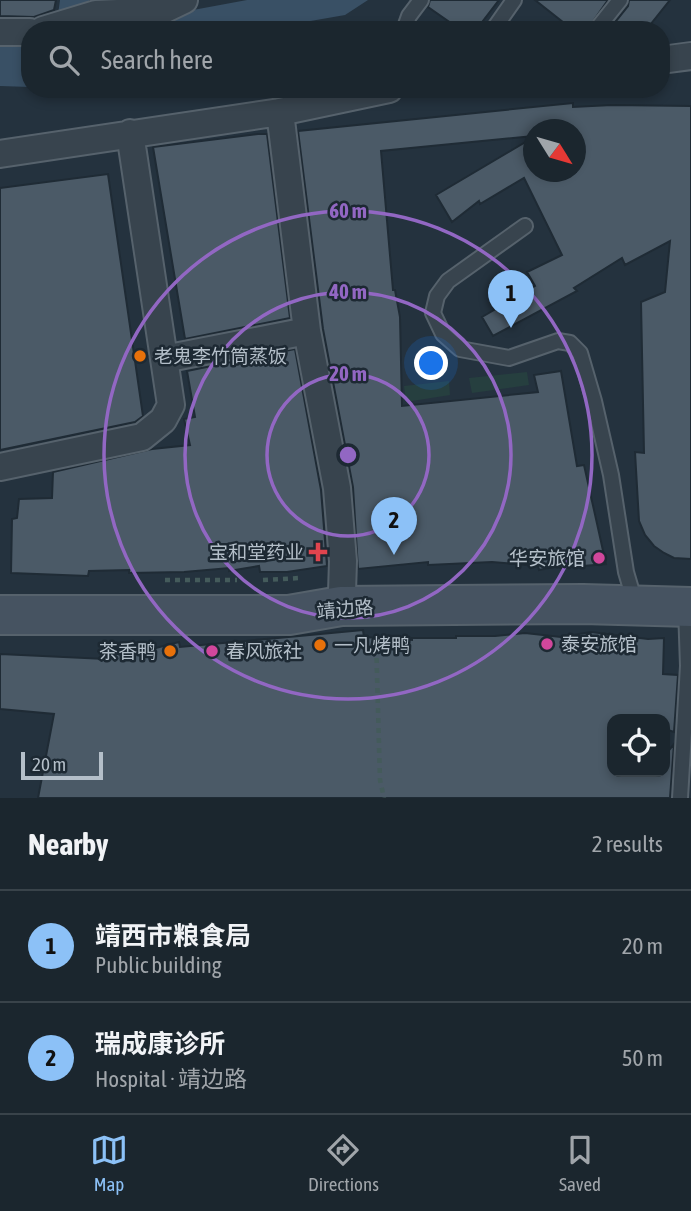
<!DOCTYPE html>
<html lang="en">
<head>
<meta charset="utf-8">
<style>
	:root { --surface:#1b262e; --page:#242e36; --text:#f1f3f6; --muted:#a0a5aa; --line:#39434a; --accent:#8cc1f7 }
	body { margin:0; font-family:"Asap Condensed","Noto Sans SC",sans-serif; background:var(--page); color:var(--text) }
	.controls { position:absolute; right:21px; bottom:21px; display:grid; overflow:hidden; border-radius:14px; box-shadow:0 4px 10px #0003 }
	.controls button { width:63px; height:63px; display:grid; place-items:center; padding:0; border:0; border-bottom:2px solid var(--line); background:var(--surface); color:var(--text); font:35px sans-serif }
	.compass { position:absolute; left:523px; top:119px; width:63px; height:63px; border-radius:50%; background:var(--surface); box-shadow:0 4px 10px #0003; rotate:127deg }
	.scale { position:absolute; left:21px; bottom:18px; width:82px; box-sizing:border-box; padding-left:7px; border:4px solid #b4bfc9; border-top:0; font-size:19px; line-height:24px; white-space:nowrap; color:#b4bfc9; -webkit-text-stroke:5px #1d2933; paint-order:stroke }
	.you { position:absolute; left:432px; top:364px; width:24px; height:24px; margin:-18px; border:5px solid #fff; border-radius:50%; background:#1a73e8; box-shadow:0 0 0 10px #1a73e833 }
	.badge { display:grid; place-items:center; width:46px; height:46px; border-radius:50%; background:var(--accent); color:#111; font-size:23px; font-weight:700 }
	.pin { position:absolute; translate:-50% -58px; filter:drop-shadow(0 2px 4px #0008) }
	.pin::after { content:''; position:absolute; top:37px; width:24px; height:21px; background:inherit; clip-path:polygon(0 0,100% 0,50% 100%) }
	.list { margin:0; padding:0; list-style:none }
	h2 { display:flex; justify-content:space-between; align-items:center; height:91px; margin:0; padding:0 28px; font-size:30px }
	h2 small { font-size:23px; font-weight:400; color:var(--muted) }
	.list li { display:grid; grid-template-columns:46px 1fr auto; gap:21px; align-items:center; box-sizing:border-box; height:112px; padding:0 28px; border-top:2px solid var(--line) }
	.list b { display:block; font-size:26px; white-space:nowrap }
	.list p { margin:0; font-size:23px; white-space:nowrap; color:var(--muted) }
	.list em { font-size:23px; font-style:normal; color:var(--muted) }
	.icon { flex:none; width:38px; height:38px; fill:none; stroke:currentColor; stroke-width:2; stroke-linecap:round; stroke-linejoin:round }
	.map { position:relative; flex:none; width:691px; height:798px; overflow:hidden }
	.search { position:absolute; background:var(--surface); box-shadow:0 4px 10px #0003; left:21px; right:21px; top:21px; height:77px; display:flex; align-items:center; gap:18px; box-sizing:border-box; padding:0 24px; border-radius:28px; color:var(--muted); font-size:26px }
	.sheet { height:315px; background:var(--surface) }
	nav { display:flex; justify-content:space-around; align-items:center; box-sizing:border-box; height:98px; border-top:2px solid var(--line); background:var(--surface); font-size:19px; color:var(--muted) }
	nav a { display:grid; justify-items:center; gap:4px }
	nav .on { color:var(--accent) }
	.map>svg:first-child { display:block }
	.green { fill:#263f3f }
	.water { fill:#395065 }
	.building { fill:#4b5a67; stroke:#1f2b35; stroke-width:2 }
	.lines { fill:none; stroke-linecap:round; stroke-linejoin:round }
	.lane-casing { stroke:#56626c; stroke-width:18 }
	.street-casing { stroke:#56626c; stroke-width:30 }
	.secondary-casing { stroke:#56626c; stroke-width:42 }
	.path { stroke:#445b5b; stroke-width:4.5; stroke-dasharray:5 5; stroke-linecap:butt }
	.lane { stroke:#38444e; stroke-width:14 }
	.street { stroke:#38444e; stroke-width:26 }
	.secondary { stroke:#465361; stroke-width:38 }
	.ring { fill:none; stroke:#9267c3; stroke-width:3.5 }
	.food-dot { fill:#e8710a; stroke:#1d2933; stroke-width:2.5 }
	.health-dot { fill:#e0444e; stroke:#1d2933; stroke-width:2.5 }
	.hotel-dot { fill:#d1479c; stroke:#1d2933; stroke-width:2.5 }
	.labels { text-anchor:middle; stroke-width:5; stroke-linejoin:round; paint-order:stroke }
	.poi-label { font-size:19px; fill:#b4bfc9; stroke:#1d2933; text-anchor:start }
	.street-label { font-size:19px; fill:#b4bfc9; stroke:#1d2933 }
	.centre { fill:#9267c3; stroke:#1d2933; stroke-width:3.5 }
	.ring-label { font-size:21px; text-anchor:middle; font-weight:bold; fill:#9267c3; stroke:#1d2933; stroke-width:5; stroke-linejoin:round; paint-order:stroke }
</style>
</head>
<body>
<div class="map">
<svg width="691" height="798" viewBox="0 0 691 798">
	<rect width="100%" height="100%" fill="#24323e"/>
	<!-- green -->
	<path class="green" d="M527,372L529,385L472,393L469,378Z
		M449,381L450,395L406,402L404,386Z"/>
	<!-- water -->
	<path class="water" d="M60,0H89L88,10L57,22Z
		M247,0H368L345,15L259,30H85Z
		M0,39H30V87L0,86Z"/>
	<!-- building -->
	<path class="building" d="M0,0H56L54,10L34,17L0,16Z
		M430,0H499L476,30H461L428,7Z
		M535,0H608L587,30H573Z
		M629,0H670L646,30H609L628,6Z
		M573,103V107L612,105L691,106V559L674,558L664,553L654,546L645,535L639,521L635,452L644,453L641,302L665,292L670,241L625,265L622,258L574,288L577,291L493,336L482,317L535,286L527,272L562,255L524,178L480,204L479,201L452,222L436,195L534,137V172H576V130H534V136L381,151L393,290H395L400,317L402,406L538,392L534,375L561,371L577,466L584,465L606,564L560,568L559,566L539,570L538,566L492,562L428,565V562L358,569L353,487L323,329L298,131Z
		M258,134H267L290,318L185,339L153,147Z
		M108,174L143,416L135,422L0,450V188Z
		M295,349L321,490L327,566L287,572H260L259,566L229,571V568L184,572L129,573V570L89,571L88,576L11,573L12,519L17,518L19,499L52,498L53,472L152,449L190,445L184,419L195,417L187,371Z
		M363,630L364,637L412,640V638H456V636H495L525,633L561,637L591,632L648,639L664,638L663,674L678,675L674,732L665,729V719H612V772H665V755L674,744L670,798H38L54,714L0,709V654L105,659V655L140,652L179,642L180,647Z"/>
	<g class="lines">
		<!-- lane casing -->
		<g class="lane-casing">
			<path id="lane" d="M404,30L409,16L421,0
				M493,30L514,0
				M596,30L620,0
				M525,226L448,281L437,296L433,313L443,334L460,349L509,358L558,341L570,343L580,353L594,401L611,475L626,572L631,589
				M680,798L688,666L686,608"/>
		</g>
		<!-- street casing -->
		<g class="street-casing">
			<path id="street" d="M43,30L96,14L161,11L184,0
				M0,32H30
				M661,60L691,56
				M280,112L307,331L337,488L343,561L342,592
				M0,154L280,112L389,89
				M164,359L307,331
				M0,467L142,437L163,420L171,405L130,133"/>
		</g>
		<!-- secondary casing -->
		<g class="secondary-casing">
			<path id="secondary" d="M0,615H289L341,606L583,604L691,607"/>
		</g>
		<!-- path -->
		<path class="path" d="M165,580H237
			M263,580L300,578
			M376,638L380,780L384,798"/>
		<!-- lane -->
		<use href="#lane" class="lane"/>
		<!-- street -->
		<use href="#street" class="street"/>
		<!-- secondary -->
		<use href="#secondary" class="secondary"/>
	</g>
	<!-- distance rings -->
	<g class="ring">
		<circle cx="348" cy="455" r="81"/>
		<circle cx="348" cy="455" r="163"/>
		<circle cx="348" cy="455" r="244"/>
	</g>
	<!-- markers -->
	<g class="food-dot">
		<circle cx="140" cy="356" r="7"/>
		<circle cx="320" cy="645" r="7"/>
		<circle cx="170" cy="651" r="7"/>
	</g>
	<path class="health-dot" d="M314.5 541.5h7v7h7v7h-7v7h-7v-7h-7v-7h7z"/>
	<g class="hotel-dot">
		<circle cx="599" cy="558" r="7"/>
		<circle cx="547" cy="644" r="7"/>
		<circle cx="212" cy="651" r="7"/>
	</g>
	<g class="labels">
		<!-- poi labels -->
		<g class="poi-label">
			<text x="154" y="363">老鬼李竹筒蒸饭</text>
			<text x="304" y="559" text-anchor="end">宝和堂药业</text>
			<text x="585" y="565" text-anchor="end">华安旅馆</text>
			<text x="561" y="651">泰安旅馆</text>
			<text x="334" y="652">一凡烤鸭</text>
			<text x="156" y="658" text-anchor="end">茶香鸭</text>
			<text x="226" y="658">春风旅社</text>
		</g>
		<!-- street labels -->
		<g class="street-label">
			<text transform="translate(345 609) rotate(-5)" y="7">靖边路</text>
		</g>
	</g>
	<circle cx="348" cy="455" r="10" class="centre"/>
	<g class="ring-label">
		<text x="348" y="218">60 m</text>
		<text x="348" y="299">40 m</text>
		<text x="348" y="381">20 m</text>
	</g>
</svg>
<div class="controls">
<button><svg class="icon" aria-label="locate" viewBox="0 0 24 24"><circle cx="12" cy="12" r="6"/><path d="M12 2v4M12 18v4M2 12h4M18 12h4"/></svg></button>
</div>
<svg class="compass" viewBox="-18 -18 36 36"><path d="M0-13l5 13h-10z" fill="#e53935"/><path d="M0 13l5-13h-10z" fill="#a0a5aa"/></svg>
<div class="scale">20 m</div>
<div class="you"></div>
<div class="pin badge" style="left:511px;top:328px">1</div>
<div class="pin badge" style="left:394px;top:555px">2</div>
<div class="search"><svg class="icon" aria-label="search" viewBox="0 0 24 24"><circle cx="10" cy="10" r="6"/><path d="M15 15l6 6"/></svg>Search here</div>
</div>
<section class="sheet">
<h2>Nearby<small>2 results</small></h2>
<ul class="list">
<li><span class="badge">1</span><div><b>靖西市粮食局</b><p>Public building</p></div><em>20 m</em></li>
<li><span class="badge">2</span><div><b>瑞成康诊所</b><p>Hospital · 靖边路</p></div><em>50 m</em></li>
</ul>
</section>
<nav>
<a class="on"><svg class="icon" aria-label="map" viewBox="0 0 24 24"><path d="M3 6l6-2 6 2 6-2v14l-6 2-6-2-6 2zM9 4v14M15 6v14"/></svg>Map</a>
<a><svg class="icon" aria-label="directions" viewBox="0 0 24 24"><path d="M12 3l9 9-9 9-9-9zM9 14v-3h6M13 9l2 2-2 2"/></svg>Directions</a>
<a><svg class="icon" aria-label="saved" viewBox="0 0 24 24"><path d="M7 4h10v16l-5-4-5 4z"/></svg>Saved</a>
</nav>
</body>
</html>
